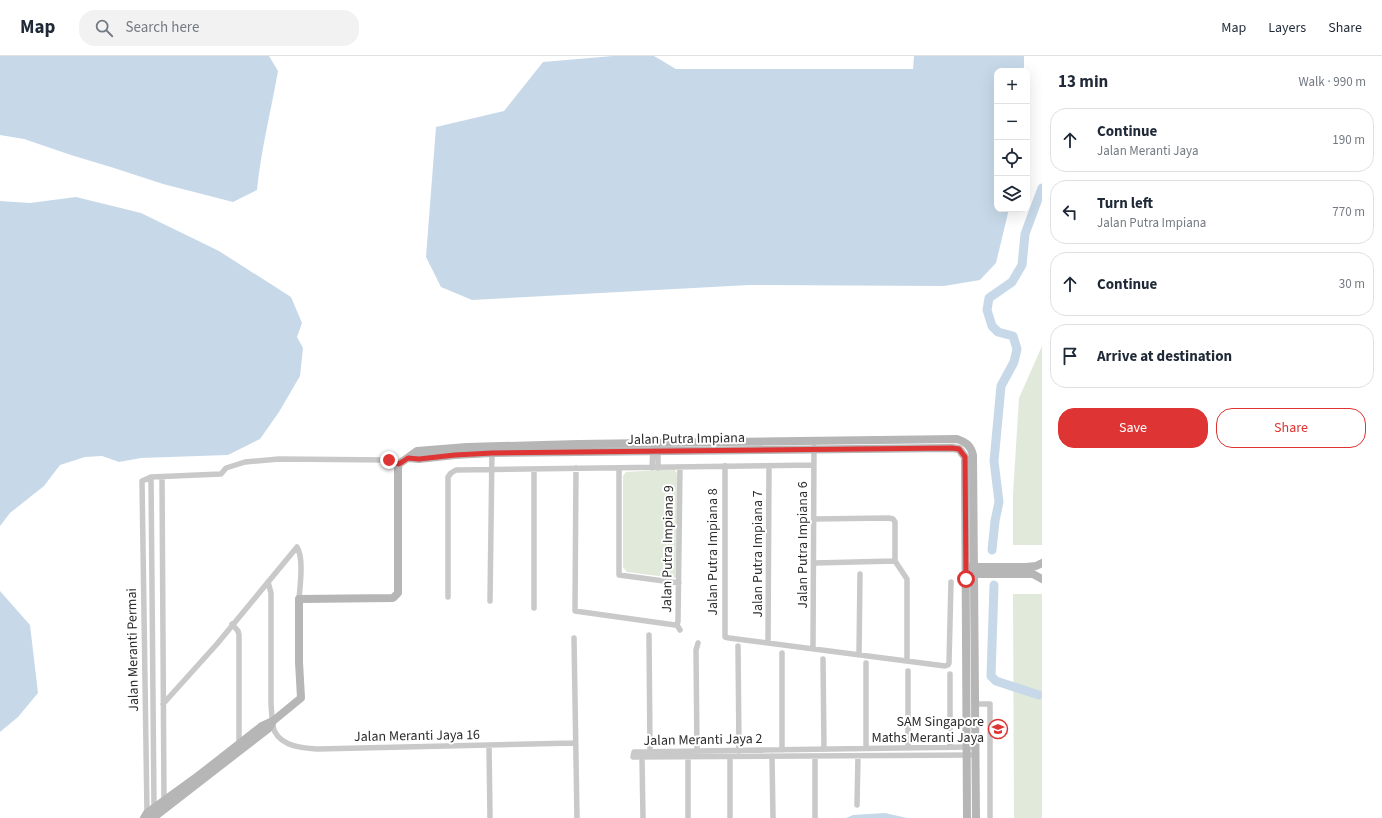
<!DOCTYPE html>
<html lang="en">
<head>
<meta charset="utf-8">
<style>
	:root { --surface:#fff; --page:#f2f2f3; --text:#1f2937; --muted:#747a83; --line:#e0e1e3; --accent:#de3434 }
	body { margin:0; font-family:"Source Sans 3",sans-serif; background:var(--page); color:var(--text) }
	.controls { position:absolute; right:12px; top:12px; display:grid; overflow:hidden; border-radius:8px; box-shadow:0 4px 16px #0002 }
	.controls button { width:36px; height:36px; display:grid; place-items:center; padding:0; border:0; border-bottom:1px solid var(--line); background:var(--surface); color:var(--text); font:20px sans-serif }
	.stop { position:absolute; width:12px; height:12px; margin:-9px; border:3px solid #de3434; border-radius:50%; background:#fff }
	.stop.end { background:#de3434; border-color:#fff; box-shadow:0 1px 4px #0008 }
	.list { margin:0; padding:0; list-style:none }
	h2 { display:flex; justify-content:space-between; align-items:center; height:52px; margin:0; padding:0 16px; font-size:17px }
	h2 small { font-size:13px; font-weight:400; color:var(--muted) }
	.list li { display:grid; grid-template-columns:26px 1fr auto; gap:12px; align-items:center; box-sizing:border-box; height:64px; margin:0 8px 8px; padding:0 8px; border:1px solid var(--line); border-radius:16px }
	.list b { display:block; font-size:15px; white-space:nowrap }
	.list p { margin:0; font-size:13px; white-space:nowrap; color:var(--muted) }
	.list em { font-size:13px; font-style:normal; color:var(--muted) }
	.actions { display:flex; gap:8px; padding:12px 16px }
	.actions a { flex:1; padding:9px 0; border:1px solid var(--accent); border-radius:16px; text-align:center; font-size:14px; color:var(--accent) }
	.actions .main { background:var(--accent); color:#fff }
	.icon { flex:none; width:22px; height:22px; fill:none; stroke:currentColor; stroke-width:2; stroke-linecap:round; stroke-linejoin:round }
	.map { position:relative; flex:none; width:1042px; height:762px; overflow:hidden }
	header { display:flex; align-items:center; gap:24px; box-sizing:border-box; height:56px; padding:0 20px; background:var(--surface); border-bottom:1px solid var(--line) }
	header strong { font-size:19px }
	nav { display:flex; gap:22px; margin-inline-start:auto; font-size:14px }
	.search { width:280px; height:36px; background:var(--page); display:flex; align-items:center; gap:10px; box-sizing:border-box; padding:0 14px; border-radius:16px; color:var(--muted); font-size:15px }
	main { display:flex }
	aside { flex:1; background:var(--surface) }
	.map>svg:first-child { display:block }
	.green { fill:#e1eada }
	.water { fill:#c7d9e9 }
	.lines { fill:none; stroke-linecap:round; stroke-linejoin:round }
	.river { stroke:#c7d9e9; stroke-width:9 }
	.street { stroke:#c9c9c9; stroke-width:5.5 }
	.secondary { stroke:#b6b6b6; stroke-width:8 }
	.route { stroke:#de3434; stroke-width:5 }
	.labels { text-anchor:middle; stroke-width:4; stroke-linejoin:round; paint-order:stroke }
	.street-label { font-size:14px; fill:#2c2c2c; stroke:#fff }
	.poi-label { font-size:14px; fill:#2c2c2c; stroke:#fff; text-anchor:end }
</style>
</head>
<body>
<header>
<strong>Map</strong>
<div class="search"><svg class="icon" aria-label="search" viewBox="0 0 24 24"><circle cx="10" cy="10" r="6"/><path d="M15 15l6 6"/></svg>Search here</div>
<nav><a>Map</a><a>Layers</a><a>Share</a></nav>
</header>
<main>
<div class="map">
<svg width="1042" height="762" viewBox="0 0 1042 762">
	<rect width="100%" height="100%" fill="#fff"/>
	<!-- green -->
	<path class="green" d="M1042,290V489H1013V438L1019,342Z
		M674,413L677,417V521L674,522L627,516L623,511V420L626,416Z
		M1013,538H1042V762H1014Z"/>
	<!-- water -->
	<path class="water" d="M0,0H269L278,15C271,55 261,94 257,134L233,146L163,128L114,112L71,99L24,83L0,79Z
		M613,0H654L676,13H913L914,0H1024V15H997V153H1009L996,207L980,224L944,230L749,229L472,244L441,231L426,201L436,71L504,55L543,6Z
		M76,141L141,157L219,195L291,241L302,267L297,281L303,292L300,320L279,356L260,383L228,399L141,402L119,406L102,400L85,401L60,409L44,430L10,457L0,470V145L30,147Z
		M0,535L30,569L38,637L18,661L0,676Z
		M885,757L907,762H846L853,759Z"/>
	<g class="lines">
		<!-- river -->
		<path class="river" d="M992,494L995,465L999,446L994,405L1001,330L1014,306L1017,293L1013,280L998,276L992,270L987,254L989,242L1012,226L1022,209L1025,178L1042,132
			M994,529L991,620L996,625L1039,639"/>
		<!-- street -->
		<path class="street" d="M725,410V581L729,582L945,610L948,609L949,607L951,526
			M576,412L575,555L675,569H677
			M619,412V519L679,527
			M652,412L653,392
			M658,412V392
			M151,421L154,751
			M162,421L164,745
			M814,463L889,462L893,463L895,466V505L907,523V604
			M814,507L895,505
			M268,526L271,537V648C272,656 271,668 275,676C283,691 304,692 318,693L575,687
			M448,541V421L451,417L456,414L814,409
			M490,545L492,394
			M534,552V413
			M232,568L238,575L239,579V687
			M680,574L677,569L678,565L680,411
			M649,579L650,696
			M574,582L577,762
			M768,587L769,410
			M738,590L739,695
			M813,592L814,391
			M782,597V694
			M859,598L860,518
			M823,603L824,693
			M866,607V692
			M908,615V692
			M950,618V691
			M163,648L217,588L297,491C304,502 300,530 299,543
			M975,648H990V762
			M489,690L490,762
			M970,691L634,696L633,701L975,699
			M697,695L696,594L698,587
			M772,700L773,762
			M815,700V762
			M688,701V762
			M730,701V762
			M642,702L643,762
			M857,749L858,700
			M147,757L142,425L151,421L221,418L226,412L245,406L279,403L389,404L399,408"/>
		<!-- secondary -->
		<path class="secondary" d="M408,402L419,403L455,399L492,397L952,392L959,393L965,401L967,762
			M970,511H1026L1036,510L1042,507
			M970,518H1033L1042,523
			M144,762L147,757L198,720L262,670L273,665L301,642L299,606V543L393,542L398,537V413L399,408L417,395L467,391L578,388L957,383C966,386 971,390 973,399L976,762
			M153,762L269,672L273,665"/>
	</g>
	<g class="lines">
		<!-- route -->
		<path class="route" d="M389,404L399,408L408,402L419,403L455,399L492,397L952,392L959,393L965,401L966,523"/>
	</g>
	<!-- icons -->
	<defs>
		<g id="school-ring" transform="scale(1)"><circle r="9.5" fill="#fff" stroke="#de3434" stroke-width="1.5"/><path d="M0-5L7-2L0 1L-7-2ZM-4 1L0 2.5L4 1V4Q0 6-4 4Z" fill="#de3434"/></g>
	</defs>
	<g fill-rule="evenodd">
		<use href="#school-ring" x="998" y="673"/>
	</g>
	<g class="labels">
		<!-- street labels -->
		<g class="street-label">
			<text transform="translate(686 382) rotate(-1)" y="5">Jalan Putra Impiana</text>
			<text transform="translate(802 489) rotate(-90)" y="5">Jalan Putra Impiana 6</text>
			<text transform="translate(667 493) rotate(-89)" y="5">Jalan Putra Impiana 9</text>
			<text transform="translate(712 496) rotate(-90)" y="5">Jalan Putra Impiana 8</text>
			<text transform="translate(757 498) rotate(-90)" y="5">Jalan Putra Impiana 7</text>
			<text transform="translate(132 594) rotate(-91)" y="5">Jalan Meranti Permai</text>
			<text transform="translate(417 679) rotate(-1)" y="5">Jalan Meranti Jaya 16</text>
			<text transform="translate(703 683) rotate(-1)" y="5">Jalan Meranti Jaya 2</text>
		</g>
		<!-- poi labels -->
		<g class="poi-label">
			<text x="984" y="670">SAM Singapore<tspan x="984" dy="16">Maths Meranti Jaya</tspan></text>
		</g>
	</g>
</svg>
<div class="controls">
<button>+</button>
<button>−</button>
<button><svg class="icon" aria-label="locate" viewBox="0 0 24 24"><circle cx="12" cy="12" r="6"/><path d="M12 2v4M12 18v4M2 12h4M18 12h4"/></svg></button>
<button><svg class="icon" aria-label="layers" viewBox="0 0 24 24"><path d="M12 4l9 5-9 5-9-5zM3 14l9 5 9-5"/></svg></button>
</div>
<div class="stop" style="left:966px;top:523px"></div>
<div class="stop end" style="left:389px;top:404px"></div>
</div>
<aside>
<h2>13 min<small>Walk · 990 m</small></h2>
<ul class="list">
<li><svg class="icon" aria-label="ahead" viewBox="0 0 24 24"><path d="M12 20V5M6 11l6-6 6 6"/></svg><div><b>Continue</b><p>Jalan Meranti Jaya</p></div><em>190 m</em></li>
<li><svg class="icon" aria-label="left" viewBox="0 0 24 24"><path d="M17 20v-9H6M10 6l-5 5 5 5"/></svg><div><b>Turn left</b><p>Jalan Putra Impiana</p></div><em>770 m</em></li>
<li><svg class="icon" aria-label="ahead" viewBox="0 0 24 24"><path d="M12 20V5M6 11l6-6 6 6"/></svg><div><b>Continue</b></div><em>30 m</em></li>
<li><svg class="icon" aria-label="arrive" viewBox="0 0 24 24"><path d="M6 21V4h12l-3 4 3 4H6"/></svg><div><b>Arrive at destination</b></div></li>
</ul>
<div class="actions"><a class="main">Save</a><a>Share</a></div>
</aside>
</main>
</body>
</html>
